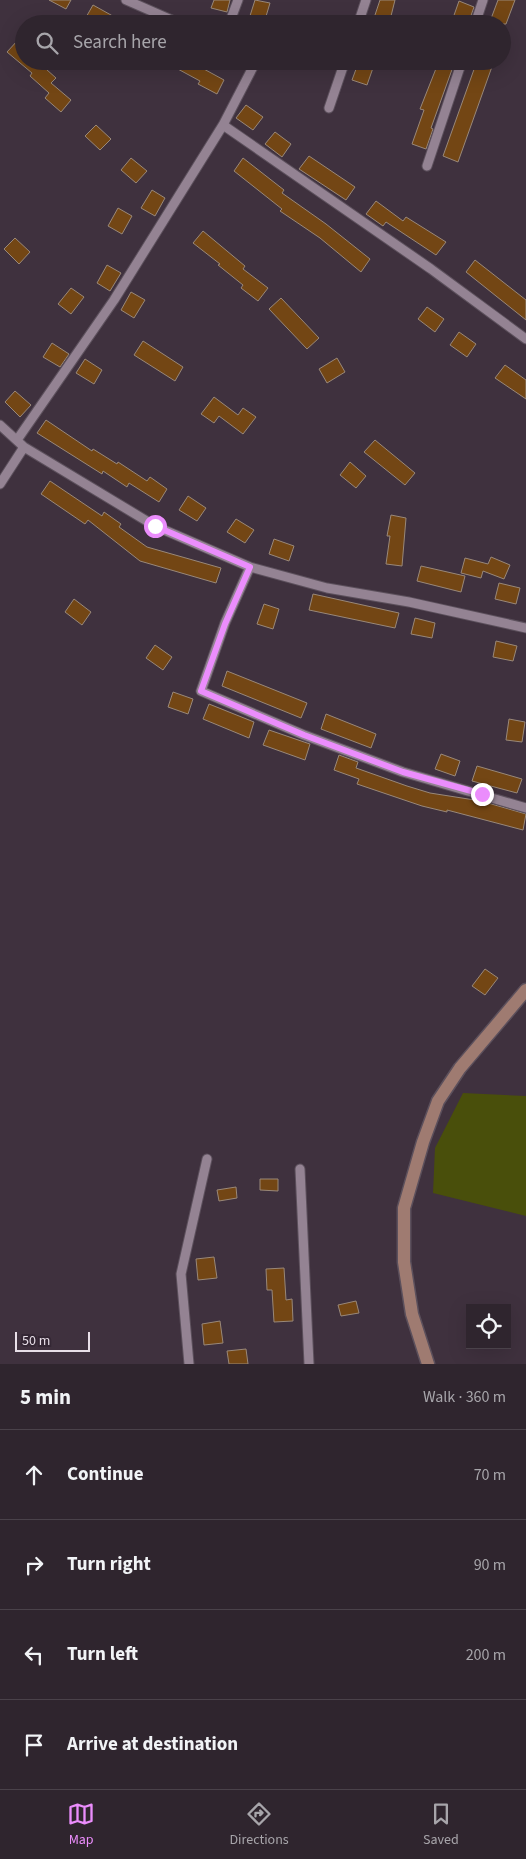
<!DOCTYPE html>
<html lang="en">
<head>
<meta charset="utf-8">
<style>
	:root { --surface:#2f252e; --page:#3b313a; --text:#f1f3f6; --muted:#a7a5aa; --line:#4a424a; --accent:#eb8dfc }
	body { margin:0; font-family:"Source Sans 3",sans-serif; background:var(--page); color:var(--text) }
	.controls { position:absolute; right:15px; bottom:15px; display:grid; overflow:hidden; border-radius:0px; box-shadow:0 5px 20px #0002 }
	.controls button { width:45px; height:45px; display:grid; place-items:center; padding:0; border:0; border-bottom:1px solid var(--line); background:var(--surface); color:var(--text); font:25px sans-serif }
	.scale { position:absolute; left:15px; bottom:12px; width:75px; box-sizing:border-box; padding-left:5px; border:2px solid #e8dfe8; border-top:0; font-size:14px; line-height:18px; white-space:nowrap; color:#e8dfe8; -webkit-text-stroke:4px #342734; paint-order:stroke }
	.stop { position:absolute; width:15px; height:15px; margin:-11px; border:4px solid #eb8dfc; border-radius:50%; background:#fff }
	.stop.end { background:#eb8dfc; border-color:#fff; box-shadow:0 1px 5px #0008 }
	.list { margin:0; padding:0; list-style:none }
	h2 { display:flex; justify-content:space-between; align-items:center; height:65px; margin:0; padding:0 20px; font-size:21px }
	h2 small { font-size:16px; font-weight:400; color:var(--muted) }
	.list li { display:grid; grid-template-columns:32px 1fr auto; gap:15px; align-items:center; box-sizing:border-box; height:90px; padding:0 20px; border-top:1px solid var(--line) }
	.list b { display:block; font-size:19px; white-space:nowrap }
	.list em { font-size:16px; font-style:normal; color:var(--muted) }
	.icon { flex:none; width:28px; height:28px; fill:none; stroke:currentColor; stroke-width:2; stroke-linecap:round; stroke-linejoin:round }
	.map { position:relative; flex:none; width:526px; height:1364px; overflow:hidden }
	.search { position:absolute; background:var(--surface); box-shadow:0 5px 20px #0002; left:15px; right:15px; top:15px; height:55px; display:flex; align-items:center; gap:12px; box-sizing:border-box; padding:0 18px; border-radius:28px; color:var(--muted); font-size:19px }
	.sheet { height:425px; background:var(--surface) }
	nav { display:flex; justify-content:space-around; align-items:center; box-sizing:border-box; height:70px; border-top:1px solid var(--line); background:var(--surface); font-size:14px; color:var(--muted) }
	nav a { display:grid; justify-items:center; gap:2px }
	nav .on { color:var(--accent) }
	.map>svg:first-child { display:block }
	.green { fill:#494f0b }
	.building { fill:#734614; stroke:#998879 }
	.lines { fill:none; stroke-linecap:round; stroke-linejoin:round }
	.street-casing { stroke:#5c505c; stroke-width:11 }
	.secondary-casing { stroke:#5c505c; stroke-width:15 }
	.street { stroke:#948393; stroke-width:9 }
	.secondary { stroke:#9f7b71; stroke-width:12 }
	.route { stroke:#eb8dfc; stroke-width:6 }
</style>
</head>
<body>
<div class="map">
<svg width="526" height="1364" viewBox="0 0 526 1364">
	<rect width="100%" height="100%" fill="#3f313e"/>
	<!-- green -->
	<path class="green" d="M463,1093L526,1096V1216L433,1193L435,1148Z"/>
	<!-- building -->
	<path class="building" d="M49,0H71L66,9Z
		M214,0H230L227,12L211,8Z
		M255,0L270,3L264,23L249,19Z
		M380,0H395L389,24H372Z
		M498,0H515L506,24H489Z
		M459,1L474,7L468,24L452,21Z
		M93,5L111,15L124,24H93L85,19Z
		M18,40L24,45V61H37L56,78L51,83L71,100L61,112L45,98L49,93L30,76L32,73L7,52Z
		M163,61H196L204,65L202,68L224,80L217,94L198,84L200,81Z
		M359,61L374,65L367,85L352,80Z
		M439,61L454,64L431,128L433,129L426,149L412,144L424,110L420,109Z
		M477,61H494L458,162L443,156Z
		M246,105L263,117L253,130L236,118Z
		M96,125L111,139L100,150L85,136Z
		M275,132L291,144L282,157L265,144Z
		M309,156L355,187L346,200L299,169Z
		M131,158L147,171L136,183L121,170Z
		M243,158L284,190L282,193L326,224L370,259L361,272L320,238L280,211L282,209L234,171Z
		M152,190L165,198L155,216L141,208Z
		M376,201L403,221L406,217L446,242L436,255L386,222L383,226L366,214Z
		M118,208L132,216L122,234L108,226Z
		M203,231L245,266L243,269L268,288L258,301L241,288L243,285L218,265L220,264L193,243Z
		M15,238L30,252L19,264L4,249Z
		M475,260L526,300V320L466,272Z
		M107,265L121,273L110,291L97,283Z
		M71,288L84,297L71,314L58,304Z
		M131,292L145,300L134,318L121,310Z
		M281,298L319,338L307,349L269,309Z
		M427,307L444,319L435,332L418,319Z
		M459,332L476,344L467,357L450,345Z
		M143,341L183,367L175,381L134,355Z
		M52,343L69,354L60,367L43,357Z
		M337,358L345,372L327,383L319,369Z
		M85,359L102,370L94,384L76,373Z
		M505,365L526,380V399L495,378Z
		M15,391L31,405L20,417L5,402Z
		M214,397L238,415L243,408L256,417L243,434L219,416L214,423L201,414Z
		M46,420L92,451L93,449L117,464L118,462L147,481L150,477L167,489L159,502L129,483L127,487L103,471L102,474L37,433Z
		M375,440L415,473L405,485L364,452Z
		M350,462L366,476L356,488L340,475Z
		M50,481L102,516L104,512L121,524L119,527L147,547L221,568L216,583L140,561L88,520L85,524L41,494Z
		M188,496L206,508L197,521L179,510Z
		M391,515L406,518L402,566L386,564L390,536H387Z
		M236,519L254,530L245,543L227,532Z
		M274,539L294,546L289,561L269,554Z
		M491,557L510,565L504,579L483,571L481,578L461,573L465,558L488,564Z
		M421,566L465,576L461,592L417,581Z
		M499,583L520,588L516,604L495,599Z
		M313,594L399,613L395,628L309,610Z
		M74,599L91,612L82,625L65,612Z
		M264,604L279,609L273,629L257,624Z
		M415,618L435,623L432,638L411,634Z
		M496,641L517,646L513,661L493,657Z
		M155,645L172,657L163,670L146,658Z
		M227,671L307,703L301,718L222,686Z
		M173,692L193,699L188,714L168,707Z
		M209,704L254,722L249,738L203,719Z
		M326,714L376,734L371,748L321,729Z
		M509,719L525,722L522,742L506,740Z
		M269,730L310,744L305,760L263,745Z
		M441,754L460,761L455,776L435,769Z
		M339,755L358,762L356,768L407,786L430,793L481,801L526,814L523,830L447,810V812L422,806L357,784L359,779L334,770Z
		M477,766L522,779L517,793L472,781Z
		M485,969L498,978L485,995L472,986Z
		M260,1179H278V1191L260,1190Z
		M236,1187L237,1198L219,1201L217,1190Z
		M214,1257L217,1278L198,1280L196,1259Z
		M284,1268L286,1300L292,1299L293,1321L274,1322L272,1290H267L266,1269Z
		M356,1301L359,1313L341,1316L338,1305Z
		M220,1321L223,1343L204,1345L202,1324Z
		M246,1349L248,1364H229L227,1351Z"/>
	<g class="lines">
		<!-- street casing -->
		<g class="street-casing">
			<path id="street" d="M126,0L181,24
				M229,24L238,0
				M358,24L366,0
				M475,24L483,0
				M329,108L345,61
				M223,125L431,269L526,339
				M427,166L462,61
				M0,425L24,447L155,526L250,567L327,588L409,602L526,628
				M17,440L114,300L223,125L253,67L246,61
				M0,484L24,447
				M250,567L225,623L201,691L304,735L403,772L526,808
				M300,1169L309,1364
				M189,1364L181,1274L207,1159"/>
		</g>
		<!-- secondary casing -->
		<g class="secondary-casing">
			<path id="secondary" d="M428,1364L412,1314L404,1262V1208L423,1142L438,1101L460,1068L526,990"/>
		</g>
		<!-- street -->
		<use href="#street" class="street"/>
		<!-- secondary -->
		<use href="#secondary" class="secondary"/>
	</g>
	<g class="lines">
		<!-- route -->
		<path class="route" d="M155,526L250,567L225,624L201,691L304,735L403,772L482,794"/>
	</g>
</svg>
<div class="controls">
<button><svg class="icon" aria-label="locate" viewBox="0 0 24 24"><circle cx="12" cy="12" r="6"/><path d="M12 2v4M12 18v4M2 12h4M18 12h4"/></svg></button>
</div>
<div class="scale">50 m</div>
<div class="stop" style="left:155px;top:526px"></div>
<div class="stop end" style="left:482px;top:794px"></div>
<div class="search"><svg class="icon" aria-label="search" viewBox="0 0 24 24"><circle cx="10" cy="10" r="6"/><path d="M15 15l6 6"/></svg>Search here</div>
</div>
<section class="sheet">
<h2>5 min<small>Walk · 360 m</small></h2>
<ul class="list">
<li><svg class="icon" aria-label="ahead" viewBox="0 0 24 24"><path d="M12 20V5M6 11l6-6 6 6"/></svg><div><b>Continue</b></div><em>70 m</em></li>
<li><svg class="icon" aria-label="right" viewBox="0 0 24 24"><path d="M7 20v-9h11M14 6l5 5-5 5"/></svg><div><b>Turn right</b></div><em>90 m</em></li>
<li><svg class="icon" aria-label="left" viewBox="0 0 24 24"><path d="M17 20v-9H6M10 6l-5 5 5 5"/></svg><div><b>Turn left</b></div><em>200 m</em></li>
<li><svg class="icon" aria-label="arrive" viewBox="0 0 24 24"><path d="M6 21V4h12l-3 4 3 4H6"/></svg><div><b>Arrive at destination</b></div></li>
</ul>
</section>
<nav>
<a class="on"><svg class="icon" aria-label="map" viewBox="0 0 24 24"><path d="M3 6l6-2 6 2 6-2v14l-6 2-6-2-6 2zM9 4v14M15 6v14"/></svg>Map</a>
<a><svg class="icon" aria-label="directions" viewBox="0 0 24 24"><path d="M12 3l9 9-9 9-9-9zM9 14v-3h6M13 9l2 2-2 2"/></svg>Directions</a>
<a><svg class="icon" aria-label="saved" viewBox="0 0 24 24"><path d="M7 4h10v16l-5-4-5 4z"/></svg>Saved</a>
</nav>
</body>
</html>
